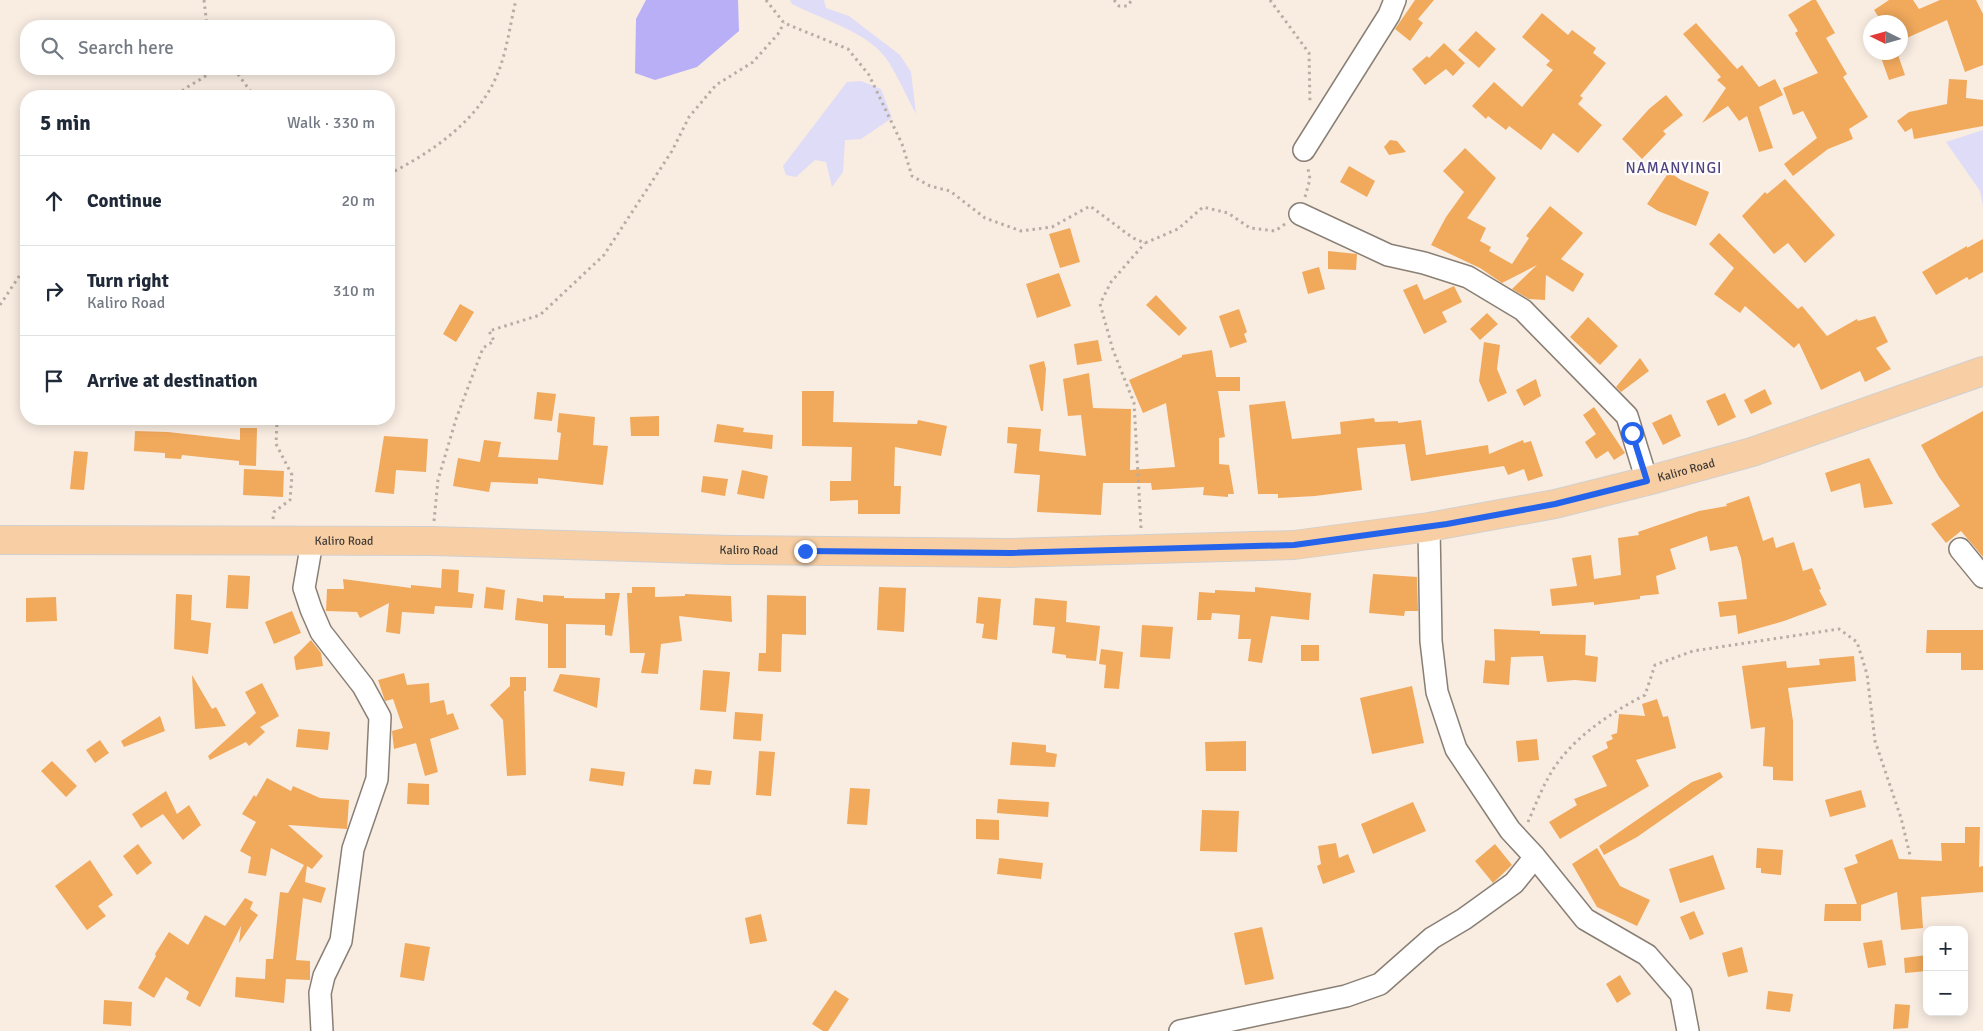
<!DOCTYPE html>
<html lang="en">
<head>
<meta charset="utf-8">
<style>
	:root { --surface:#fff; --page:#f2f2f3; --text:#1f2937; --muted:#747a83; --line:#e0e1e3 }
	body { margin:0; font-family:Signika,sans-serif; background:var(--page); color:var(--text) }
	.controls { position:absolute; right:15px; bottom:15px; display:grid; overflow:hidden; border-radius:10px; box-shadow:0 2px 12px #0003 }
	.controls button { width:45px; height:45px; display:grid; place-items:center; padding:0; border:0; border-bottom:1px solid var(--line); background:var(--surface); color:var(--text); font:25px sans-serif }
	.compass { position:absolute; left:1863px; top:15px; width:45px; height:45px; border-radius:50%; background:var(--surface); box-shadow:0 2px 12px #0003; rotate:275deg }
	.stop { position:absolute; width:15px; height:15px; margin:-11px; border:4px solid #2563eb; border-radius:50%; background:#fff }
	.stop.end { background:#2563eb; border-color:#fff; box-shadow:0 1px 5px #0008 }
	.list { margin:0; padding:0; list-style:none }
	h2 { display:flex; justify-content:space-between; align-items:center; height:65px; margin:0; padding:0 20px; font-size:21px }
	h2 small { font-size:16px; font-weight:400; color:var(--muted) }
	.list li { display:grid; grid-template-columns:32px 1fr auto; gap:15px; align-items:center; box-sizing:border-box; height:90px; padding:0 20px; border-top:1px solid var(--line) }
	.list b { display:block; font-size:19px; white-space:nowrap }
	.list p { margin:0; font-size:16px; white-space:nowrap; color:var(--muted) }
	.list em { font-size:16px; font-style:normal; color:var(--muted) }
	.icon { flex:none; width:28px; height:28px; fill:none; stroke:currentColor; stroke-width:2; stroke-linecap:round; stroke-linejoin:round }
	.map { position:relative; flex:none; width:1983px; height:1031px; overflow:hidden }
	.search { position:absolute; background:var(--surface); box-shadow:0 2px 12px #0003; left:20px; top:20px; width:375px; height:55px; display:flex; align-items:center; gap:12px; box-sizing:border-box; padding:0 18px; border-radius:20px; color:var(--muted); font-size:19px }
	.panel { position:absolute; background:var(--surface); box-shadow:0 2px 12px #0003; left:20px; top:90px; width:375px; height:335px; border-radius:20px }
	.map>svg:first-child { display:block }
	.green { fill:#dedcf6 }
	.forest { fill:#b8aff7 }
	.building { fill:#f1a95c }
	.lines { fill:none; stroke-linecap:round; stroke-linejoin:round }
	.minor-casing { stroke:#897f74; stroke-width:24 }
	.major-casing { stroke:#d1d0cf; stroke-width:30 }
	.path { stroke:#b6ada4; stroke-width:3; stroke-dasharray:2.5 4; stroke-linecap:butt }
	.minor { stroke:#fff; stroke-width:21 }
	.major { stroke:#f8cfa4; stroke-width:28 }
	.route { stroke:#2563eb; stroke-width:6 }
	.labels { text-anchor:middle; stroke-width:4.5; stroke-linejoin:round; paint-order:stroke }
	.street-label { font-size:12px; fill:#403b36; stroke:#fffcfa }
	.quarter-label { font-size:15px; letter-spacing:1px; fill:#4e4482; stroke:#fffcfa }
</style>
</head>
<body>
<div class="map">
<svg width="1983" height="1031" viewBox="0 0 1983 1031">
	<rect width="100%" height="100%" fill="#f9ede2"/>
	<!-- green -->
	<path class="green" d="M790,0H824L826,8L849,16L900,55L911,72L916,114C906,96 897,73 885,57C865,31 821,19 792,4Z
		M861,81L881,89L892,118L861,139L845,140L843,172L832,187L826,162L815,160L796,177L786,175L783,166L847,82Z
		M1983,130V205L1980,191L1946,142Z"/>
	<!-- forest -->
	<path class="forest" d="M646,0H738L739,31L697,67L655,80L635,73L636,19Z"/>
	<!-- building -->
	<path class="building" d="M1415,0H1434L1418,19L1423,23L1410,41L1395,29Z
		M1812,0H1816L1835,33L1826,38L1847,74L1843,77L1868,117L1849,129L1853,139L1828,149L1793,176L1784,164L1817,138L1803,111L1793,115L1783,88L1818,73L1795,33L1798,31L1788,15Z
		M1889,0H1913L1919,9L1940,0H1976L1983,14V65L1965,72L1947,20L1900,41V22H1882L1874,10Z
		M1542,13L1568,35L1572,30L1596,48L1593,53L1606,63L1580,96L1583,98L1578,104L1602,125L1578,153L1553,133L1541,150L1509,126L1506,130L1488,116L1486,119L1472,106L1494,82L1522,107L1553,70L1546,65L1550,61L1522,37Z
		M1696,23L1737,69L1742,65L1759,87L1775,79L1783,95L1759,107L1773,148L1759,152L1747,116L1739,121L1728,106L1702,123L1726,88L1717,80L1721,77L1683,34Z
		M1476,31L1496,49L1479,68L1458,50Z
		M1444,43L1465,63L1453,76L1446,69L1425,85L1412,69L1427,56L1429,58Z
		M1879,52H1897L1905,75L1889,80Z
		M1949,79L1967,80L1966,98L1983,100V126L1914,139L1912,128L1905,132L1897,121L1909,112L1947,104Z
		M1666,95L1683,115L1663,131L1666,134L1642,159L1622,139L1649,109Z
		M1390,140L1397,141L1406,152L1389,155L1384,147Z
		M1465,148L1496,178L1467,218L1486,228L1480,241L1491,247L1489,251L1512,264L1529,238L1526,236L1550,206L1583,233L1561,259L1584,274L1573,292L1546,275L1545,300L1529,299L1512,289L1537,265L1502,283L1480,268L1431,245L1446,217L1464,192L1443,171Z
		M1349,166L1375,181L1367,197L1340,182Z
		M1669,172L1681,180L1709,192L1696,226L1658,211L1647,204Z
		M1785,179L1835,235L1805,263L1788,243L1774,254L1742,216L1765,192L1767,194Z
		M1070,228L1080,262L1060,268L1049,234Z
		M1719,233L1798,309L1802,306L1827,336L1857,319L1858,321L1875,316L1888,342L1876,348L1891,369L1865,382L1860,371L1821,390L1799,343L1794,348L1745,306L1740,313L1714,294L1734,268L1709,244Z
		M1983,239V272L1969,280L1967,277L1936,295L1922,272L1967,246V248Z
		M1328,251L1357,254L1356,270L1328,269Z
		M1319,267L1325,289L1308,294L1302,272Z
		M1059,273L1071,306L1037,318L1026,284Z
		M1417,284L1424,300L1454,286L1462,302L1442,312L1447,322L1424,334L1403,290Z
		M1156,295L1187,328L1179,336L1146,305Z
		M460,304L474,312L456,342L443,334Z
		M1239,309L1247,332L1244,334L1247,342L1230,348L1219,316Z
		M1487,313L1498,324L1480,340L1470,329Z
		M1588,317L1618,346L1600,365L1570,337Z
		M1098,340L1102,361L1077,365L1074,344Z
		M1484,342L1500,345L1497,369L1507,393L1488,402L1479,381Z
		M1212,350L1216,377H1240V391H1218L1225,437L1219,438V464L1229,465L1234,494H1228V497L1203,495L1204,487L1152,490L1151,483H1103L1101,515L1037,512L1040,475L1014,473L1017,444L1007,443L1008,427L1041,429L1039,451L1086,456L1081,415L1068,416L1063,379L1089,373L1093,408L1131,409L1130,470L1175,467L1166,403L1143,413L1129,380L1182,357V355Z
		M1640,358L1649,371L1621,392L1616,387Z
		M1044,361L1046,369L1043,411H1041L1029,365Z
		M1536,379L1541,396L1524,406L1516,390Z
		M1765,389L1772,404L1751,414L1744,400Z
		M802,391H834L833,422L917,424L918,420L947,426L941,456L895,447L894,486H901L900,514H858V500L830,501V481H851L852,447L802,446Z
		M537,392L556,394L552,421L534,419Z
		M1725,393L1736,417L1718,426L1706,401Z
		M1285,401L1292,439L1341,434L1340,422L1374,418L1375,422L1398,421V423L1421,420L1426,455L1488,445L1489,454L1523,440L1524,443L1531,441L1543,476L1528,481L1524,469L1508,475L1504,466L1411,481L1405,444L1357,448L1362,490L1315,496L1278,498V494H1258L1249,405Z
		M1594,407L1625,453L1614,460L1608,451L1596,459L1585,442L1596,434L1583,415Z
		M1983,411V557L1961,531L1946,543L1931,524L1960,506L1939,477L1921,445Z
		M559,413L595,417L593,445L608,446L603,485L538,478V484L491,482L489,492L453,486L458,458L480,462L484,440L501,442L498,457L558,460L561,433L557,432Z
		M1671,414L1681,436L1663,445L1652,423Z
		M659,416V436H631L630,417Z
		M717,424L744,428L743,432L773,435L772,449L714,442Z
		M240,428H257L256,466L239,465V461L182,455L181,459L165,458V453L134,451L135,431L168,432L240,440Z
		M384,436L428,439L426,472L396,470L394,494L375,492Z
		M74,451L88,452L84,490L70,489Z
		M1869,458L1893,504L1864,508L1860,483L1831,492L1825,473Z
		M244,469L284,471L283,497L243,495Z
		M742,470L768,476L764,499L737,494Z
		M703,476L728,479L725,496L701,492Z
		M1749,496L1763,541L1773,537L1776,548L1794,542L1803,571L1812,568L1821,589L1819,590L1827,605L1784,621L1738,634L1736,615L1720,617L1718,602L1747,599L1741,558L1737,546L1710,551L1707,536L1670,549L1676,569L1656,576L1659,594L1640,596V599L1594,605V602L1552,606L1550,589L1577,586L1572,558L1591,555L1594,579L1621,575L1618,538L1639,535L1638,532L1699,511L1727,506L1726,504Z
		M442,569L459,570L458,592L474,594L472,608L435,606L434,614L402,612L400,634L386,632L389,603L360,618L357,612L326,611L327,589H344L343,579L411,588V585L441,588Z
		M1373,574L1417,577L1418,611H1405L1404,616L1369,613Z
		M228,575L250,576L248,609L226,608Z
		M486,587L505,590L503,610L484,608Z
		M632,587H655V597L685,596V594L731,596L732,622L679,616L682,641L661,644L658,674L641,673L645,653H630L627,593H632Z
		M879,587L906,588L904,632L877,630Z
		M1255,587L1311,593L1309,620L1271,616L1262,663L1248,661L1251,639H1238L1240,615L1212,613L1211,620H1197L1199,592L1215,593V590L1255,592Z
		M605,593H620L612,636L605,635V625L566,624V668H548V624L515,620L517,598L543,602V595L564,596V598L605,599Z
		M176,594L192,595L191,620L211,623L208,654L174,649Z
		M767,595L806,596V635L782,634L781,672L758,671L759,653H766Z
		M56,597L57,621L26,622V598Z
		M978,597L1001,599L997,640L982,638L984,624L976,623Z
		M1035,598L1067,601L1066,622L1100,626L1096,661L1066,658V655L1052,653L1055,627L1033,625Z
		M292,611L301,633L274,644L265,622Z
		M1142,625L1173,627L1170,659L1140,657Z
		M1494,629L1540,631V634L1586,635L1585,655L1598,657L1596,682L1575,680L1547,682L1543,656L1511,657L1509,685L1483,683L1485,660L1495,661Z
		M1927,630H1983V670H1961V653H1926Z
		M311,640L321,653L323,666L296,670L294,657Z
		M1301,645H1319V661H1301Z
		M1101,649L1123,652L1119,689L1104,688L1106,665L1099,664Z
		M1854,656L1856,681L1788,688L1793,721V781L1773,780V767L1763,766L1765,727L1751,729L1742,666L1786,661L1787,668L1820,665L1819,659Z
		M703,670L730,672L726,712L700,710Z
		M404,673L407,685L429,683L430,703L444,700L447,715L453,713L459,729L430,739L438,772L425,776L416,743L394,749L392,731L403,728L393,699L385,701L378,680Z
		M560,674L600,678L597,708L553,691Z
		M192,675L212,709L216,707L226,726L195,729Z
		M510,677H526V691H524L526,775L507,776L503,720L490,705L510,686Z
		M262,683L279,716L260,727L265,732L249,746L246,742L210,760L208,756L256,713L245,692Z
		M1412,686L1424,743L1372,754L1360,698Z
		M1657,699L1663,717L1668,716L1676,748L1636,760L1649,786L1560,839L1549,822L1577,805L1574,799L1607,786L1592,756L1608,748L1606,742L1613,739L1611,735L1617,733L1619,714L1645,716L1642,704Z
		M735,712L763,714L761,741L733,739Z
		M160,716L165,731L124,747L121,741Z
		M298,729L330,732L328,750L296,747Z
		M1537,739L1539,760L1518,762L1516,741Z
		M100,740L109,753L95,763L86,750Z
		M1246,741V771H1206L1205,742Z
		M1012,742L1046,745V752L1057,754L1055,767L1010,765Z
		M759,751L775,752L771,796L756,795Z
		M52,761L77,786L66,797L41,771Z
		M591,768L625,772L623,786L589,781Z
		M695,769L712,771L710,785L693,784Z
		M1720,772L1723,777L1637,837L1604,855L1599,846L1692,782Z
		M267,778L291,791L293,786L320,798L349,800L347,829L288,825L323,856L312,869L307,866L305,882L326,888L321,903L303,898L296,960L310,961V980L286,979L284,1003L235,997L236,977L265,979L266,959H273L280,892L288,893L304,865L271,848L266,876L248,873L251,857L240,851L256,822L242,814L254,795L256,797Z
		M408,783L429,784V805L407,804Z
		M850,788L870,789L867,825L847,824Z
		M1861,790L1866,807L1830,817L1825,800Z
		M166,791L177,814L189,805L201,825L183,840L163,814L141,828L132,814Z
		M998,799L1049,802L1048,817L997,813Z
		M1413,802L1426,831L1373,854L1361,824Z
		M1202,810L1239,811L1237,852L1200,851Z
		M976,819L999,820V840L976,839Z
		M1965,827H1980L1979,867L1983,866V892L1921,897L1923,928L1901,930L1897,892L1861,905V921H1824L1825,904H1857L1844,868L1858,863L1855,855L1892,839L1899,859L1942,861L1941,843H1965Z
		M1336,843L1339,858L1348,854L1355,872L1323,884L1317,866L1321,864L1318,846Z
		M138,844L152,863L137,875L123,856Z
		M1495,844L1512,865L1493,883L1475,861Z
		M1597,848L1620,886L1650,900L1637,926L1597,907L1572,864Z
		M1757,848L1783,850L1781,875L1761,873V868H1756Z
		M1713,855L1725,889L1680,903L1669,869Z
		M999,858L1043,863L1041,879L997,874Z
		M90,860L113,895L98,906L106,916L87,930L55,886Z
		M245,898L253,902L250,909L258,915L239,943L241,926L200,1007L186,999L189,992L166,977L154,998L138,988L156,956L155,954L169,932L188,945L205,915L225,926Z
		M1694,911L1704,934L1690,940L1680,917Z
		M761,914L767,941L750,944L745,918Z
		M1262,927L1274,979L1245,985L1234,933Z
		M1882,940L1886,965L1868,968L1863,943Z
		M405,943L430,947L424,981L400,977Z
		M1742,947L1748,972L1728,977L1722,953Z
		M1927,955V971L1905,973L1904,958Z
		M1620,975L1631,994L1617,1003L1606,984Z
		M835,990L849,999L828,1031H823L812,1024Z
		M1768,991L1793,994L1790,1012L1766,1009Z
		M104,1000L132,1002L131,1026L103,1024Z
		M1895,1004L1910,1005L1908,1028L1893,1029Z"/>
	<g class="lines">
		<!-- minor casing -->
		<g class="minor-casing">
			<path id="minor" d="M1304,150L1389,15L1395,0
				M1300,214L1388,255L1424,263L1468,277L1523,310L1627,416L1647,481
				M1429,527L1431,641L1437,692L1456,749L1510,830L1535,857L1585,919L1647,955L1681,994L1688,1031
				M312,542L304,588L311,609L321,632L363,686L380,717L377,779L353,849L341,941L324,976L320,993L322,1031
				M1960,549L1983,577
				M1180,1031L1346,996L1380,984L1432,938L1464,919L1514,883L1535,857"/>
		</g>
		<!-- major casing -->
		<g class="major-casing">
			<g id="major">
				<path id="s1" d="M0,540L432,541L730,550L1011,553L1294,545L1429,527L1555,504L1647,481L1752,452L1983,371"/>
			</g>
		</g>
		<!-- path -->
		<path class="path" d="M204,0L207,26
			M766,0L784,23L848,49L869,75L902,144L912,176L930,186L950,191L985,218L1021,231L1052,227L1090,206L1133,238L1145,243L1178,229L1203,207L1228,213L1250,228L1275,231L1285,224
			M1114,0L1119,6H1127L1132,0
			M1270,0L1309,53L1310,104
			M234,69L254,96
			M178,96C186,84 202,82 213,69
			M389,174C432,152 478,121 497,75C507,52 510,24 516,0
			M1305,197L1310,179L1308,169
			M0,305L26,266
			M273,519L274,512L290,500L292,475L276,444L277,422L275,419
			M434,521L438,480L456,419L483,348L494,341L489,331L540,315L604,255L672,151L689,117L716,85L753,62L778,34L784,23
			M1141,528L1134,403L1113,350L1100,304L1111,282L1145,243
			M1528,822C1534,808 1540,793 1547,780C1566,742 1608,714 1645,695L1655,665L1693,651L1839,629L1857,642L1867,674L1875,741L1901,818L1910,855"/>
		<!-- minor -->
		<use href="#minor" class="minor"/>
		<!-- major -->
		<use href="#major" class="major"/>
	</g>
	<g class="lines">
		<!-- route -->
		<path class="route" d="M805,551L1011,553L1294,545L1447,524L1555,504L1647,481L1632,433"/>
	</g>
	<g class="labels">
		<!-- street labels -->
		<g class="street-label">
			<text dy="4" stroke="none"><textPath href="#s1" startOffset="1694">Kaliro Road</textPath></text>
			<text dy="4" stroke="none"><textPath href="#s1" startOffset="344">Kaliro Road</textPath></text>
			<text dy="4" stroke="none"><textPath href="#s1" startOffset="749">Kaliro Road</textPath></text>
		</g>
		<!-- quarter labels -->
		<g class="quarter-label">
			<text x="1674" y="173">NAMANYINGI</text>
		</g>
	</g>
</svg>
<div class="controls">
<button>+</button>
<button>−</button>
</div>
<svg class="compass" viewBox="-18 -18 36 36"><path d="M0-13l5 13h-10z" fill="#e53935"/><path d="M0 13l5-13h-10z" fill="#747a83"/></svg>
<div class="stop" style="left:1632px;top:433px"></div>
<div class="stop end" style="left:805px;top:551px"></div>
<div class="search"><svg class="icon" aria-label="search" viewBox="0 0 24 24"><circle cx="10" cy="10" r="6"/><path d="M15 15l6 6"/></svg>Search here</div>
<section class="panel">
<h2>5 min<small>Walk · 330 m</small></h2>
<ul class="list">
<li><svg class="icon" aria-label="ahead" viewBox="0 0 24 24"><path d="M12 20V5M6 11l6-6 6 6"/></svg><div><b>Continue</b></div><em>20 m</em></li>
<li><svg class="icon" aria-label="right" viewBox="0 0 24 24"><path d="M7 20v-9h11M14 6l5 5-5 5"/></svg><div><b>Turn right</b><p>Kaliro Road</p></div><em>310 m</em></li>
<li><svg class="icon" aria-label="arrive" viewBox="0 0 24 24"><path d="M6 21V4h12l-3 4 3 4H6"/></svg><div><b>Arrive at destination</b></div></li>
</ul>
</section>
</div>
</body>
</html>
